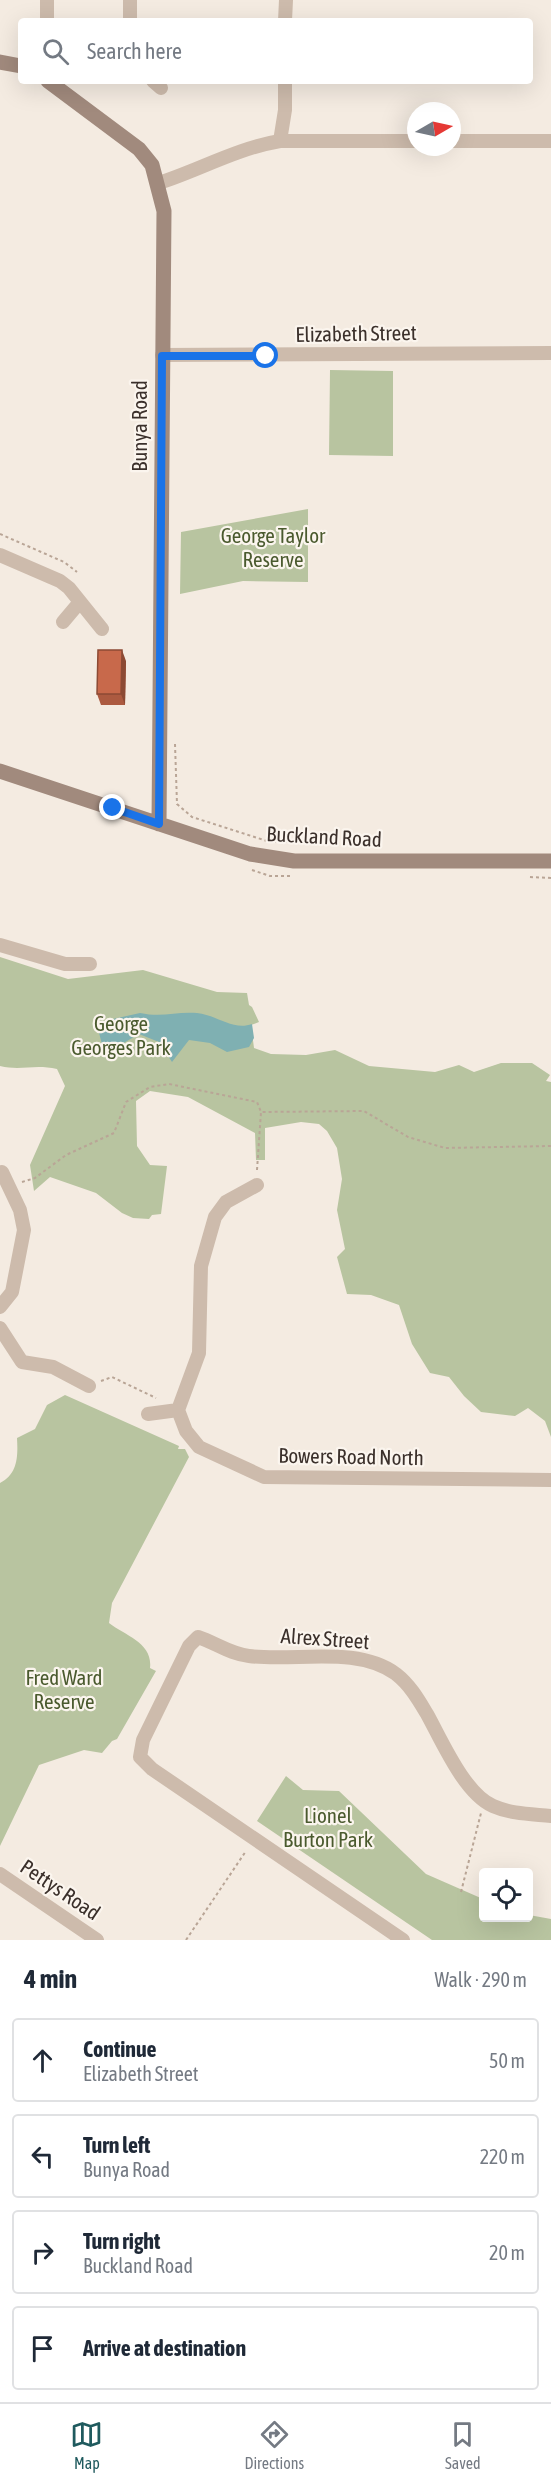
<!DOCTYPE html>
<html lang="en">
<head>
<meta charset="utf-8">
<style>
	:root { --surface:#fff; --page:#f6f6f7; --text:#1f2937; --muted:#747a83; --line:#e0e1e3; --accent:#1f5a5e }
	body { margin:0; font-family:"Asap Condensed",sans-serif; background:var(--page); color:var(--text) }
	.controls { position:absolute; right:18px; bottom:18px; display:grid; overflow:hidden; border-radius:6px; box-shadow:0 6px 24px #0002 }
	.controls button { width:54px; height:54px; display:grid; place-items:center; padding:0; border:0; border-bottom:2px solid var(--line); background:var(--surface); color:var(--text); font:30px sans-serif }
	.compass { position:absolute; left:407px; top:102px; width:54px; height:54px; border-radius:50%; background:var(--surface); box-shadow:0 6px 24px #0002; rotate:81deg }
	.stop { position:absolute; width:18px; height:18px; margin:-14px; border:4px solid #1a73e8; border-radius:50%; background:#fff }
	.stop.end { background:#1a73e8; border-color:#fff; box-shadow:0 2px 6px #0008 }
	.list { margin:0; padding:0; list-style:none }
	h2 { display:flex; justify-content:space-between; align-items:center; height:78px; margin:0; padding:0 24px; font-size:26px }
	h2 small { font-size:20px; font-weight:400; color:var(--muted) }
	.list li { display:grid; grid-template-columns:39px 1fr auto; gap:18px; align-items:center; box-sizing:border-box; height:84px; margin:0 12px 12px; padding:0 12px; border:2px solid var(--line); border-radius:6px }
	.list b { display:block; font-size:22px; white-space:nowrap }
	.list p { margin:0; font-size:20px; white-space:nowrap; color:var(--muted) }
	.list em { font-size:20px; font-style:normal; color:var(--muted) }
	.icon { flex:none; width:33px; height:33px; fill:none; stroke:currentColor; stroke-width:2; stroke-linecap:round; stroke-linejoin:round }
	.map { position:relative; flex:none; width:551px; height:1940px; overflow:hidden }
	.search { position:absolute; background:var(--surface); box-shadow:0 6px 24px #0002; left:18px; right:18px; top:18px; height:66px; display:flex; align-items:center; gap:15px; box-sizing:border-box; padding:0 21px; border-radius:6px; color:var(--muted); font-size:22px }
	.sheet { height:462px; background:var(--surface) }
	nav { display:flex; justify-content:space-around; align-items:center; box-sizing:border-box; height:84px; border-top:2px solid var(--line); background:var(--surface); font-size:16px; color:var(--muted) }
	nav a { display:grid; justify-items:center; gap:3px }
	nav .on { color:var(--accent) }
	.map>svg:first-child { display:block }
	.green { fill:#b8c4a0 }
	.water { fill:#7fb0b2 }
	.lines { fill:none; stroke-linecap:round; stroke-linejoin:round }
	.path { stroke:#b9a596; stroke-width:2; stroke-dasharray:3 3; stroke-linecap:butt }
	.street { stroke:#cdbbac; stroke-width:14 }
	.secondary { stroke:#a18a7d; stroke-width:15 }
	.wall { fill:#ac5a40 }
	.shaded-wall { fill:#8c4a34 }
	.building { fill:#c8694b; stroke:#8c4a34; stroke-width:1.5 }
	.route { stroke:#1a73e8; stroke-width:8 }
	.labels { text-anchor:middle; stroke-width:4.5; stroke-linejoin:round; paint-order:stroke }
	.street-label { font-size:21px; fill:#3b302b; stroke:#fbf5ee }
	.park-label { font-size:21px; fill:#4a5a2e; stroke:#fbf5ee }
</style>
</head>
<body>
<div class="map">
<svg width="551" height="1940" viewBox="0 0 551 1940">
	<rect width="100%" height="100%" fill="#f4ebe1"/>
	<!-- green -->
	<path class="green" d="M330,370L393,371V456L329,455Z
		M308,509V582L243,581L180,594L181,532Z
		M0,957L68,979L143,970L217,992L247,993L249,1005L252,1007L259,1022L251,1025L254,1048L271,1054L306,1055L335,1050L369,1066L435,1072L459,1065L474,1072L501,1063H532L550,1075L546,1081L551,1082V1437L545,1421L528,1408L515,1416L481,1412L464,1396L449,1377L430,1373L412,1344L399,1305L371,1295L347,1294L337,1257L345,1249L337,1210L342,1179L337,1148L327,1131L319,1124L301,1122L265,1128V1160H256L255,1133L188,1097L150,1091L136,1101L137,1146L150,1165L167,1166L161,1214L152,1215L149,1219L133,1218L122,1213L96,1193L50,1177L34,1191L30,1165L65,1086L57,1069C34,1064 21,1071 0,1066Z
		M65,1395L179,1446L178,1449H185L189,1457L112,1603L109,1623C126,1636 153,1643 150,1668L156,1671L117,1739L112,1741L102,1753L84,1750L39,1765L0,1846V1483C18,1474 18,1456 17,1438L35,1429L47,1405Z
		M286,1776L303,1790L339,1791L426,1874L483,1899L484,1918H528L529,1915L551,1919V1940H432L257,1821Z"/>
	<!-- water -->
	<path class="water" d="M140,1013C163,1018 177,1011 197,1013C217,1015 233,1031 252,1024L254,1038L249,1047L227,1052L210,1043L189,1040L172,1062L159,1042L139,1034L115,1048H103L98,1029L113,1019Z"/>
	<g class="lines">
		<!-- path -->
		<path class="path" d="M0,534L64,562L77,572
			M175,744L177,804L192,817L267,841
			M273,842H296
			M252,870L270,876H290
			M530,877L551,878
			M257,1170L261,1112
			M22,1182L35,1178L66,1155L114,1133L126,1102L150,1087L169,1084L257,1102L261,1112L364,1111L408,1137L445,1148L551,1146
			M101,1381L112,1377L156,1398
			M461,1892L481,1813
			M186,1940L246,1851"/>
		<!-- street -->
		<path class="street" d="M47,21V0
			M130,21V0
			M285,21L286,0
			M153,81L161,88
			M280,141H416
			M452,141H551
			M159,183C199,170 238,148 280,141L285,110V81
			M162,355L551,353
			M0,555L60,581L69,588L102,629
			M63,622L79,603
			M0,945L65,964H90
			M257,1185L226,1202L215,1217L201,1266L199,1353L178,1410L186,1431L199,1447L264,1477L551,1480
			M0,1307L12,1292L24,1230L20,1210L2,1172
			M0,1328L22,1362L53,1367L89,1386
			M148,1414L178,1410
			M0,1874L97,1940
			M403,1940L152,1769L140,1757L143,1740L189,1646L198,1637C216,1643 230,1654 249,1656C295,1662 357,1645 396,1674C410,1685 418,1699 427,1714C442,1741 464,1793 493,1806C511,1814 532,1814 551,1816"/>
		<!-- secondary -->
		<path class="secondary" d="M0,62L21,66
			M48,81L139,149L152,165L164,211L159,824
			M0,771L250,854L294,861H551"/>
	</g>
	<!-- wall -->
	<path class="wall" d="M126,661L125,705H101L97,694Z"/>
	<!-- shaded-wall -->
	<path class="shaded-wall" d="M122,650L126,661L125,705L121,694Z"/>
	<!-- building -->
	<path class="building" d="M98,650H122L121,694H97Z"/>
	<g class="lines">
		<!-- route -->
		<path class="route" d="M113,808L159,824L162,356H266"/>
	</g>
	<g class="labels">
		<!-- street labels -->
		<g class="street-label">
			<text transform="translate(356 334) rotate(-1)" y="7">Elizabeth Street</text>
			<text transform="translate(140 426) rotate(-90)" y="7">Bunya Road</text>
			<text transform="translate(324 837) rotate(3)" y="7">Buckland Road</text>
			<text transform="translate(351 1457) rotate(1)" y="7">Bowers Road North</text>
			<text transform="translate(325 1639) rotate(4)" y="7">Alrex Street</text>
			<text transform="translate(60 1890) rotate(34)" y="7">Pettys Road</text>
		</g>
		<!-- park labels -->
		<g class="park-label">
			<text x="273" y="543">George Taylor<tspan x="273" dy="24">Reserve</tspan></text>
			<text x="121" y="1031">George<tspan x="121" dy="24">Georges Park</tspan></text>
			<text x="64" y="1685">Fred Ward<tspan x="64" dy="24">Reserve</tspan></text>
			<text x="328" y="1823">Lionel<tspan x="328" dy="24">Burton Park</tspan></text>
		</g>
	</g>
</svg>
<div class="controls">
<button><svg class="icon" aria-label="locate" viewBox="0 0 24 24"><circle cx="12" cy="12" r="6"/><path d="M12 2v4M12 18v4M2 12h4M18 12h4"/></svg></button>
</div>
<svg class="compass" viewBox="-18 -18 36 36"><path d="M0-13l5 13h-10z" fill="#e53935"/><path d="M0 13l5-13h-10z" fill="#747a83"/></svg>
<div class="stop" style="left:266px;top:356px"></div>
<div class="stop end" style="left:113px;top:808px"></div>
<div class="search"><svg class="icon" aria-label="search" viewBox="0 0 24 24"><circle cx="10" cy="10" r="6"/><path d="M15 15l6 6"/></svg>Search here</div>
</div>
<section class="sheet">
<h2>4 min<small>Walk · 290 m</small></h2>
<ul class="list">
<li><svg class="icon" aria-label="ahead" viewBox="0 0 24 24"><path d="M12 20V5M6 11l6-6 6 6"/></svg><div><b>Continue</b><p>Elizabeth Street</p></div><em>50 m</em></li>
<li><svg class="icon" aria-label="left" viewBox="0 0 24 24"><path d="M17 20v-9H6M10 6l-5 5 5 5"/></svg><div><b>Turn left</b><p>Bunya Road</p></div><em>220 m</em></li>
<li><svg class="icon" aria-label="right" viewBox="0 0 24 24"><path d="M7 20v-9h11M14 6l5 5-5 5"/></svg><div><b>Turn right</b><p>Buckland Road</p></div><em>20 m</em></li>
<li><svg class="icon" aria-label="arrive" viewBox="0 0 24 24"><path d="M6 21V4h12l-3 4 3 4H6"/></svg><div><b>Arrive at destination</b></div></li>
</ul>
</section>
<nav>
<a class="on"><svg class="icon" aria-label="map" viewBox="0 0 24 24"><path d="M3 6l6-2 6 2 6-2v14l-6 2-6-2-6 2zM9 4v14M15 6v14"/></svg>Map</a>
<a><svg class="icon" aria-label="directions" viewBox="0 0 24 24"><path d="M12 3l9 9-9 9-9-9zM9 14v-3h6M13 9l2 2-2 2"/></svg>Directions</a>
<a><svg class="icon" aria-label="saved" viewBox="0 0 24 24"><path d="M7 4h10v16l-5-4-5 4z"/></svg>Saved</a>
</nav>
</body>
</html>
